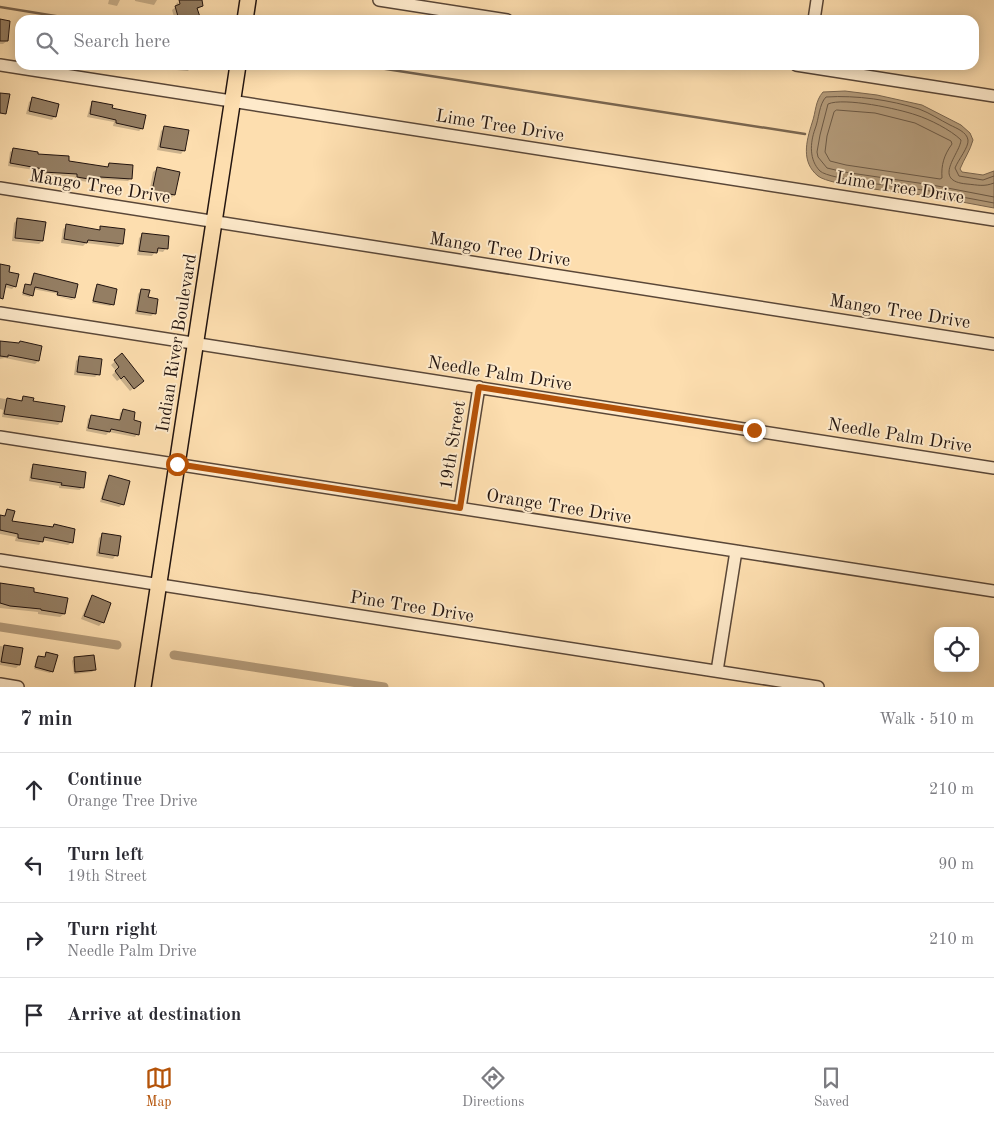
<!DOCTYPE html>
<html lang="en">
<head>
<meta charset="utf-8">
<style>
	:root { --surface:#fff; --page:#f2f2f3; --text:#2b2b33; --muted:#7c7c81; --line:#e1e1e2; --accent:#b45309 }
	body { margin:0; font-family:"Old Standard TT",serif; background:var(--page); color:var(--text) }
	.controls { position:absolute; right:15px; bottom:15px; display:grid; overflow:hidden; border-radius:10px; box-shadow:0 2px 12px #0003 }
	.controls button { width:45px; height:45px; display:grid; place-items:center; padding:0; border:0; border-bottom:1px solid var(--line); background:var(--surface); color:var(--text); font:25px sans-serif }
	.stop { position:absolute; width:15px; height:15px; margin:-11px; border:4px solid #b45309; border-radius:50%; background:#fff }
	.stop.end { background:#b45309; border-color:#fff; box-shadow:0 1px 5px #0008 }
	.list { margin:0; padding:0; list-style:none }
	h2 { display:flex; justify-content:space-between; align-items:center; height:65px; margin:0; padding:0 20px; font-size:21px }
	h2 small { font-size:16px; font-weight:400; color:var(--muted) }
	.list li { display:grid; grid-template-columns:32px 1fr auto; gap:15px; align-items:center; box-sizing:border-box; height:75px; padding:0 20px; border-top:1px solid var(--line) }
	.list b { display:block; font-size:19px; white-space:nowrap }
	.list p { margin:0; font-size:16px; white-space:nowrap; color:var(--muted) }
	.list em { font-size:16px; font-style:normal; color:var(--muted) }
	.icon { flex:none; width:28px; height:28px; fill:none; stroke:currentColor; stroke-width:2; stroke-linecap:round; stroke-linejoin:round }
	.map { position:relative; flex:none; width:994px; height:687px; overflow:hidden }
	.search { position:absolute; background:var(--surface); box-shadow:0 2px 12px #0003; left:15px; right:15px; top:15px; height:55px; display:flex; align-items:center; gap:12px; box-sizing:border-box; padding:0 18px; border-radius:15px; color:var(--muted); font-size:19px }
	.sheet { height:365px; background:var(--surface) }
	nav { display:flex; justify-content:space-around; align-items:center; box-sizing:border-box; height:70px; border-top:1px solid var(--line); background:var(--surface); font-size:14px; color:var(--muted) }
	nav a { display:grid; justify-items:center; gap:2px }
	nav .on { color:var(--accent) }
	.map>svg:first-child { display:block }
	.water { fill:#b39a79; stroke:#79654f }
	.shadow { fill:#0003 }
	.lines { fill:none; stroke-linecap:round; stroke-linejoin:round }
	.shore { stroke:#6b5844; stroke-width:1 }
	.stream { stroke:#79654f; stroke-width:2.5 }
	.canal { stroke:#b39a79; stroke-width:9 }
	.building { fill:#947e63; stroke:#231510 }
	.minor-casing { stroke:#5a4738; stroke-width:14 }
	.major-casing { stroke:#231510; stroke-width:18 }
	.minor { stroke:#feeacb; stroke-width:11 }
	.major { stroke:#fddeaf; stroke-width:15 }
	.route { stroke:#b45309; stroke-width:6 }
	.labels { text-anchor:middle; stroke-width:4; stroke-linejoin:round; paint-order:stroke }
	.street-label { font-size:18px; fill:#231510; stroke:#feeacb }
</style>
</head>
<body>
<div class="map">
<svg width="994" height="687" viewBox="0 0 994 687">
	<rect width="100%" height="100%" fill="#fddeaf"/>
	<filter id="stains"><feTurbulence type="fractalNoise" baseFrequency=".004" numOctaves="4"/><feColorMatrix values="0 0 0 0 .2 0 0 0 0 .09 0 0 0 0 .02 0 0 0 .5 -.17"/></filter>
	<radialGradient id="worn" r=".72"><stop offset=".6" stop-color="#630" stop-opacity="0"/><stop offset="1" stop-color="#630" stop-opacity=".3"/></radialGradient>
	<!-- water -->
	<path class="water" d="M845,91L877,95L922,105L961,125L970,133L973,140C970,151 964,159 960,169L962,172L983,175L994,171V208C973,204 951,200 930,196C909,193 830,186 818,176C801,162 806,142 812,123C816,112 815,101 823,92Z"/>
	<!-- shadow -->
	<path class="shadow" d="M109,0H120L117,6L108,4Z
		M135,0H157L154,5L135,1Z
		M181,0H200L202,6L197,10L198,20H175L172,10L177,6L176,4L178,2L181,11V1H179Z
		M0,21L7,41L3,44H0Z
		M166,65H192L188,71L165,69Z
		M33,99L55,116L52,120L26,114L29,102Z
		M93,103L110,109L142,128L139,131L113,126L114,122L87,117L90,106Z
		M164,128L184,150L181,154L157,150L161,131Z
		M13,150L67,162L106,168L109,165L131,178L128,181L99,179L96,183L74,180L75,177L41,174V171L8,166L10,152Z
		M157,169L174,195L171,198L149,194L153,172Z
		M18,219L42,241L39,244L12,241L14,223Z
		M67,226L98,231L101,228L122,244L118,247L86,243L83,246L61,243L63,229Z
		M142,235L166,248L163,252L156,251L152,256L137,255L139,238Z
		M0,265L7,272L15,286L12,289L4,287L0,294Z
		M34,274L74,297L33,289L30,297L22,295L24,287L26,285L30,286L32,276Z
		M97,286L113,304L110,306L92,303L95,288Z
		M141,290L155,313L151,316L135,314L138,294Z
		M56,296L73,299L72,300Z
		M0,342L41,347L38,361L35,364L5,358L0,359Z
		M122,355L139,384L130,391L120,379L117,381L112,375L116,371L111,365Z
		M80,357L98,374L95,377L74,375L76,361Z
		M23,397L61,421L58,425L2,417L3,410L0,409V398L20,402Z
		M123,410L132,421L137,434L135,437L109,432L106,435L86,431L88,419L91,416L119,421L120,413Z
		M34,465L82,487L80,490L59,488V486L29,481L31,468Z
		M109,477L123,504L119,507L100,502L106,480Z
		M7,511L11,522L72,542L68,545L42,540L39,545L15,541L16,537L0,534V517H3Z
		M103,534L116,555L113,559L96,556L99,538Z
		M0,584L32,593L64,614L60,617L38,614V612L0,608Z
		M92,597L103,622L99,626L81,619L89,600Z
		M0,646L21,649L19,665L16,668L0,665Z
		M47,653L52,671L50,673L34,669L36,659L38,657L44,658Z
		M74,658L94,670L92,672L74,674L72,661Z"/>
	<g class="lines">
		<!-- shore -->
		<path class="shore" d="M837,110L875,113L915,123L951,141L952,144C944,155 941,165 942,178L940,179L846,165L830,161L825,152L827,136L834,112Z
			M994,176L983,180L959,176L955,168C958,160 969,147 968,140C967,132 956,128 950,125C940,120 930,113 919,109C890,100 857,95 826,97C819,104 819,119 815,129C810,143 809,160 820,171C829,180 912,188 930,191C951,195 973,199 994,203
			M994,183C984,187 978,185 967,184C931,181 960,154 961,140C951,130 929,119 916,115C899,109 844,97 828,104L820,135L817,152L818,157L827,168L844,172L932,185L994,197"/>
		<!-- stream -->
		<path class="stream" d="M0,7L80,20
			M360,65L805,134"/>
		<!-- canal -->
		<path class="canal" d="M0,627L117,645
			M174,655L384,687"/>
	</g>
	<!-- building -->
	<path class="building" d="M179,0H202L203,6L197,8L201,20H179L175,6L180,4Z
		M0,19L10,21L8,41H0Z
		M0,93L10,94L6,114L0,113Z
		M32,97L59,104L56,117L29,111Z
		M92,101L113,105L112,108L146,115L143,129L116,123V120L90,114Z
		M164,126L189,130L185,151L160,147Z
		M13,148L38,152V154L69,156V161L108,167L109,163L133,165L132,179L100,177V181L77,177V174L43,172V169L10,163Z
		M157,167L180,172L175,195L152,191Z
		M17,218L46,222L43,241L15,238Z
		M66,224L100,230V226L125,229L123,244L88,240L87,243L64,239Z
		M142,233L169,236L168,249L158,248L157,253L139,251Z
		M0,264L10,266L9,272L19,274L16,287L6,284L3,299L0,298Z
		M34,273L78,284L75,298L57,295L58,292L35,287L33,296L23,293L25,284L31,285Z
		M97,284L117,289L114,305L93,301Z
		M141,289L150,290L148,297L158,299L156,314L137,311Z
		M0,341L19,343L20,341L42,346L39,361L8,355V357L0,356Z
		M122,353L144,381L134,389L124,376L121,379L115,371L119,367L114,360Z
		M79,356L102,359L100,375L77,372Z
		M23,396L34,398L33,401L65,406L62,422L4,414L7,398L22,401Z
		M123,409L135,412L134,420L141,422L139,435L111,429L110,432L88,428L91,415L120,420Z
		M33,464L86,472L84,488L61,485L62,483L31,478Z
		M109,475L130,481L124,505L102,499Z
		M7,509L15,511L12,521L53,527L54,524L75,529L73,543L44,537L43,542L18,538V534L0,530V515L5,516Z
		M102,533L121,536L118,556L99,553Z
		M0,583L34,588V592L68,598L65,614L41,610V609L10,606L0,603Z
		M92,595L111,603L104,623L84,616Z
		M4,645L23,648L20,665L1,662Z
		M46,652L58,655L53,672L35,667L38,656L45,657Z
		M94,655L96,670L75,672L74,657Z"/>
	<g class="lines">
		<!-- minor casing -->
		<g class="minor-casing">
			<path id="minor" d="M379,0L507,20
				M814,20L817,0
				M0,65L994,220
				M796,65L994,96
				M0,188L994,344
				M0,313L994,468
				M0,437L994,591
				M460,508L479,387
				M0,560L818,687
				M717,671L736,551
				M0,684L18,687"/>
		</g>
		<!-- major casing -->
		<g class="major-casing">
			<path id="major" d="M245,20L248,0
				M143,687L238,65"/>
		</g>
		<!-- minor -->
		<use href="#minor" class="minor"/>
		<!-- major -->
		<use href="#major" class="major"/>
	</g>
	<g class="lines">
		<!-- route -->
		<path class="route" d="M177,464L460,508L479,387L754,430"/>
	</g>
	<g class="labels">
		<!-- street labels -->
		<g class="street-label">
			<text transform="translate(500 125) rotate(9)" y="6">Lime Tree Drive</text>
			<text transform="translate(100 186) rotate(9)" y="6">Mango Tree Drive</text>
			<text transform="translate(900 187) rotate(9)" y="6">Lime Tree Drive</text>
			<text transform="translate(500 249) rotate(9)" y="6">Mango Tree Drive</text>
			<text transform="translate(900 311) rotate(9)" y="6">Mango Tree Drive</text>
			<text transform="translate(176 343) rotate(-81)" y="6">Indian River Boulevard</text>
			<text transform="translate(500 373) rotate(9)" y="6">Needle Palm Drive</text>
			<text transform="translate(900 435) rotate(9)" y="6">Needle Palm Drive</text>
			<text transform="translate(452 445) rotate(-81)" y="6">19th Street</text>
			<text transform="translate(559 506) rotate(9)" y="6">Orange Tree Drive</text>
			<text transform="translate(412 606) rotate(9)" y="6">Pine Tree Drive</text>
		</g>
	</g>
	<rect width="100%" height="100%" filter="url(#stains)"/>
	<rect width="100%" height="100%" fill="url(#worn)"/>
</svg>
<div class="controls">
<button><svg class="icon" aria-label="locate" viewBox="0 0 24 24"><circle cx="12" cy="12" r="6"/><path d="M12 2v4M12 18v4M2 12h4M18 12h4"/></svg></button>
</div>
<div class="stop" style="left:177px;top:464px"></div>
<div class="stop end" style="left:754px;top:430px"></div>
<div class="search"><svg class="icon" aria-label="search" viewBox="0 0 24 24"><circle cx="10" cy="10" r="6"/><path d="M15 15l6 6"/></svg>Search here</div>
</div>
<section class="sheet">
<h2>7 min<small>Walk · 510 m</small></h2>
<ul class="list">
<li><svg class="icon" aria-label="ahead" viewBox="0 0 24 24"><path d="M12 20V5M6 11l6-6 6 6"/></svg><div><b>Continue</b><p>Orange Tree Drive</p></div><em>210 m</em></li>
<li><svg class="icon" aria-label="left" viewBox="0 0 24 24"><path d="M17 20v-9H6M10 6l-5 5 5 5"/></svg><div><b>Turn left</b><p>19th Street</p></div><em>90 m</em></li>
<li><svg class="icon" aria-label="right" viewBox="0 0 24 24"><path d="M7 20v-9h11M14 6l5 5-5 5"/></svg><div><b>Turn right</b><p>Needle Palm Drive</p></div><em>210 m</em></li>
<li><svg class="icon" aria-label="arrive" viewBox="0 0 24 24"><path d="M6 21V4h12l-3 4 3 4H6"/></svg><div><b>Arrive at destination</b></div></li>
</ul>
</section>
<nav>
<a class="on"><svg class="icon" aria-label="map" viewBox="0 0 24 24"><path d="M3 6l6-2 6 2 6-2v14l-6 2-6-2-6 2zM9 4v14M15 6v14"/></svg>Map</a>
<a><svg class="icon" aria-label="directions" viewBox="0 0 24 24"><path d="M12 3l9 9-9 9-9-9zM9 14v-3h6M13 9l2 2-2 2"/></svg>Directions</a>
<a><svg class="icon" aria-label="saved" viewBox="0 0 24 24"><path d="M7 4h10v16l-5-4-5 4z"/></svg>Saved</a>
</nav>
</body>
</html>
